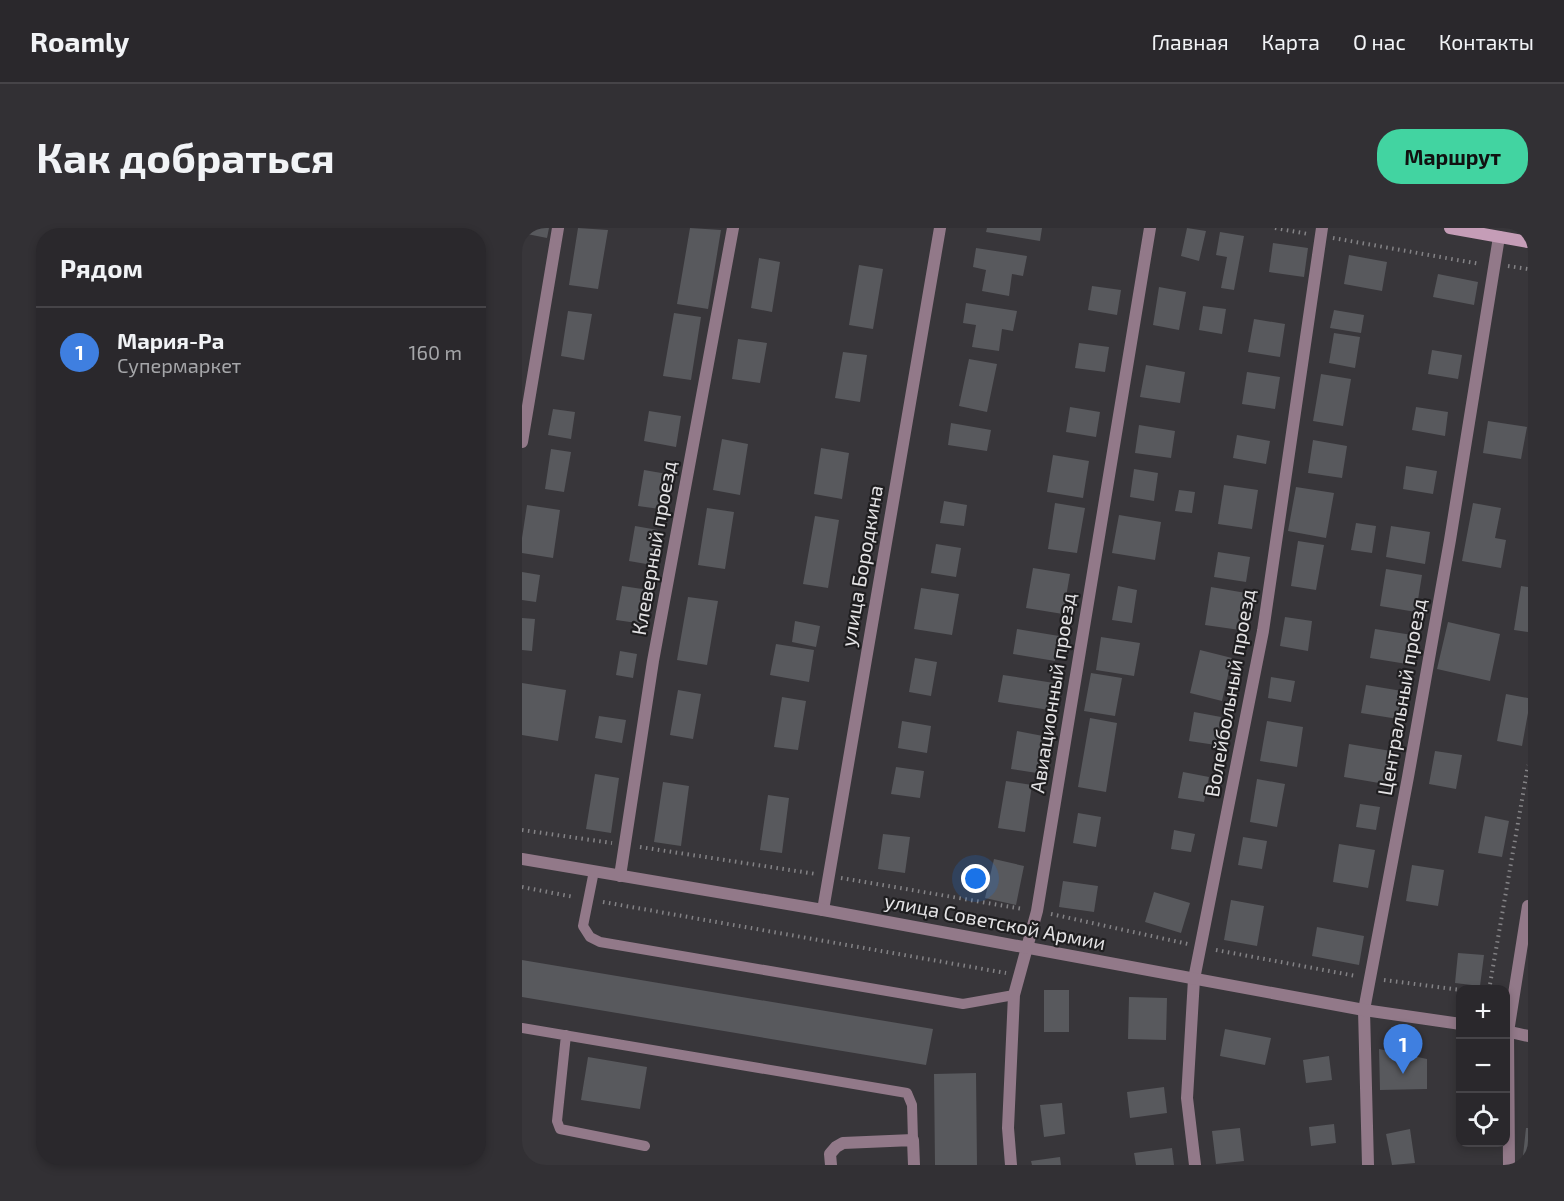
<!DOCTYPE html>
<html lang="ru">
<head>
<meta charset="utf-8">
<style>
	:root { --surface:#2a282c; --page:#323034; --text:#f1f3f6; --muted:#a5a6a9; --line:#464448; --accent:#42d4a1 }
	body { margin:0; font-family:"Exo 2",sans-serif; background:var(--page); color:var(--text) }
	.controls { position:absolute; right:18px; bottom:18px; display:grid; overflow:hidden; border-radius:12px; box-shadow:0 3px 9px #0003 }
	.controls button { width:54px; height:54px; display:grid; place-items:center; padding:0; border:0; border-bottom:2px solid var(--line); background:var(--surface); color:var(--text); font:30px sans-serif }
	.you { position:absolute; left:454px; top:651px; width:21px; height:21px; margin:-15px; border:4px solid #fff; border-radius:50%; background:#1a73e8; box-shadow:0 0 0 9px #1a73e833 }
	.badge { display:grid; place-items:center; width:39px; height:39px; border-radius:50%; background:var(--accent); color:#fff; font-size:20px; font-weight:700 }
	.pin { position:absolute; translate:-50% -50px; filter:drop-shadow(0 2px 3px #0008) }
	.pin::after { content:''; position:absolute; top:32px; width:21px; height:18px; background:inherit; clip-path:polygon(0 0,100% 0,50% 100%) }
	.list { margin:0; padding:0; list-style:none }
	h2 { display:flex; justify-content:space-between; align-items:center; height:78px; margin:0; padding:0 24px; font-size:26px }
	h2 small { font-size:20px; font-weight:400; color:var(--muted) }
	.list li { display:grid; grid-template-columns:39px 1fr auto; gap:18px; align-items:center; box-sizing:border-box; height:90px; padding:0 24px; border-top:2px solid var(--line) }
	.list b { display:block; font-size:22px; white-space:nowrap }
	.list p { margin:0; font-size:20px; white-space:nowrap; color:var(--muted) }
	.list em { font-size:20px; font-style:normal; color:var(--muted) }
	.icon { flex:none; width:33px; height:33px; fill:none; stroke:currentColor; stroke-width:2; stroke-linecap:round; stroke-linejoin:round }
	.map { position:relative; flex:none; width:1006px; height:937px; overflow:hidden; border-radius:24px }
	header { display:flex; align-items:center; gap:36px; box-sizing:border-box; height:84px; padding:0 30px; background:var(--surface); border-bottom:2px solid var(--line) }
	header strong { font-size:28px }
	nav { display:flex; gap:33px; margin-inline-start:auto; font-size:21px }
	.intro { display:flex; align-items:center; justify-content:space-between; box-sizing:border-box; height:144px; padding:0 36px }
	h1 { margin:0; font-size:42px }
	.button { padding:15px 27px; border-radius:24px; background:var(--accent); color:#111; font-size:21px; font-weight:700 }
	main { display:flex; gap:36px; padding:0 36px }
	aside { flex:1; background:var(--surface); border-radius:24px; box-shadow:0 3px 9px #0003 }
	.map>svg:first-child { display:block }
	.building { fill:#58595d }
	.lines { fill:none; stroke-linecap:round; stroke-linejoin:round }
	.path { stroke:#848386; stroke-width:4; stroke-dasharray:1.5 4.5; stroke-linecap:butt }
	.service { stroke:#927989; stroke-width:10 }
	.minor { stroke:#927989; stroke-width:12 }
	.tertiary { stroke:#927989; stroke-width:12 }
	.secondary { stroke:#c59db7; stroke-width:12 }
	.labels { text-anchor:middle; stroke-width:4.5; stroke-linejoin:round; paint-order:stroke }
	.street-label { font-size:20px; fill:#e4e3e5; stroke:#1f1e20 }
</style>
</head>
<body>
<header>
<strong>Roamly</strong>
<nav><a>Главная</a><a>Карта</a><a>О нас</a><a>Контакты</a></nav>
</header>
<div class="intro"><h1>Как добраться</h1><a class="button">Маршрут</a></div>
<main>
<aside>
<h2>Рядом<small></small></h2>
<ul class="list">
<li><span class="badge" style="background:#3f7fe0">1</span><div><b>Мария-Ра</b><p>Супермаркет</p></div><em>160 m</em></li>
</ul>
</aside>
<div class="map">
<svg width="1006" height="937" viewBox="0 0 1006 937">
	<rect width="100%" height="100%" fill="#38363a"/>
	<!-- building -->
	<path class="building" d="M0,0H27L25,10L0,5Z
		M56,0L86,2L76,61L47,57Z
		M168,0L199,2L186,81L155,76Z
		M465,0H520L518,13L464,4Z
		M665,0L684,3L677,33L659,28Z
		M698,4L722,8L712,62L699,60L705,29L694,27Z
		M751,15L786,20L782,49L747,44Z
		M454,20L505,28L501,48L490,46L487,68L460,63L464,42L451,39Z
		M827,27L865,34L860,63L822,56Z
		M237,30L258,34L250,84L229,80Z
		M337,37L361,41L351,101L327,97Z
		M916,46L956,54L952,77L911,69Z
		M570,58L599,62L595,87L566,82Z
		M637,59L664,64L657,102L631,97Z
		M444,75L495,83L491,103L480,101L477,123L450,119L454,97L441,95Z
		M681,78L704,81L700,106L677,102Z
		M812,82L842,87L839,105L808,100Z
		M46,83L70,86L62,132L39,128Z
		M152,85L179,89L169,152L141,148Z
		M732,91L763,96L758,129L726,124Z
		M812,105L838,109L833,140L807,135Z
		M216,111L245,115L238,155L210,151Z
		M557,115L587,119L583,144L553,140Z
		M910,122L940,127L936,151L906,146Z
		M321,124L345,127L338,174L313,170Z
		M447,131L475,136L465,184L437,178Z
		M624,137L663,144L658,175L618,169Z
		M725,144L758,149L753,181L720,176Z
		M799,146L829,151L821,198L791,193Z
		M548,179L578,184L574,209L544,204Z
		M894,179L926,184L923,208L890,202Z
		M31,181L53,184L49,211L26,207Z
		M127,183L159,188L154,219L122,213Z
		M966,193L1005,199L999,231L961,225Z
		M429,195L469,202L465,223L426,217Z
		M617,197L653,203L649,230L613,225Z
		M715,207L748,213L744,236L711,230Z
		M200,211L226,216L218,267L191,262Z
		M791,212L825,218L820,250L786,245Z
		M299,220L327,225L320,271L292,266Z
		M29,221L49,224L42,264L23,261Z
		M531,227L567,233L561,270L525,264Z
		M884,238L915,243L911,266L881,261Z
		M612,241L636,245L632,273L608,269Z
		M122,242L151,247L145,282L116,278Z
		M702,257L736,262L730,301L696,296Z
		M774,259L812,265L804,310L766,303Z
		M657,262L673,264L670,285L653,283Z
		M422,273L445,277L442,298L418,295Z
		M533,275L563,280L555,325L526,321Z
		M951,275L979,280L973,310L984,312L979,340L940,333Z
		M5,277L38,282L31,330L0,325V310Z
		M185,280L212,284L203,341L176,337Z
		M597,287L639,294L633,332L590,325Z
		M293,288L317,292L306,360L281,356Z
		M834,295L854,298L850,325L829,322Z
		M113,298L136,302L130,337L107,333Z
		M869,298L908,304L903,336L864,329Z
		M776,313L802,317L794,362L769,358Z
		M414,316L439,320L434,349L409,345Z
		M696,324L728,329L724,354L692,349Z
		M511,340L548,346L541,386L504,380Z
		M864,341L900,347L894,384L858,378Z
		M0,344L18,347L14,374L0,372Z
		M100,358L127,362L122,396L94,392Z
		M596,358L615,362L610,395L590,392Z
		M999,358L1006,359V404L992,402Z
		M689,359L724,365L718,402L683,397Z
		M399,360L437,366L430,407L392,401Z
		M166,369L196,373L185,437L155,432Z
		M763,389L790,393L786,423L758,418Z
		M0,390L13,391L10,423L0,422Z
		M273,393L298,398L294,419L270,414Z
		M926,394L978,406L968,453L915,441Z
		M495,401L537,408L533,433L491,426Z
		M853,401L890,407L885,436L848,430Z
		M579,409L618,415L612,448L574,442Z
		M254,416L292,422L287,454L248,447Z
		M678,422L710,430L700,473L668,465Z
		M98,423L115,426L111,450L94,447Z
		M393,430L415,434L409,468L387,464Z
		M569,445L600,450L593,488L562,483Z
		M481,447L532,455L527,482L476,474Z
		M749,449L773,453L769,474L746,470Z
		M0,455L44,462L36,513L0,507Z
		M844,457L880,463L876,491L839,485Z
		M156,462L179,466L171,511L148,507Z
		M984,466L1006,470V485L1000,518L975,513Z
		M260,469L284,473L276,522L252,519Z
		M672,484L699,489L694,517L667,513Z
		M77,488L104,492L100,515L73,510Z
		M568,490L595,495L584,564L556,559Z
		M380,493L409,498L405,525L376,520Z
		M745,493L781,499L775,539L738,533Z
		M495,503L521,508L515,545L489,541Z
		M827,516L869,523L863,556L822,549Z
		M913,523L940,527L934,561L907,556Z
		M374,539L402,543L398,570L369,566Z
		M661,544L687,549L682,574L656,570Z
		M73,546L97,550L89,605L64,601Z
		M735,551L763,556L755,599L728,594Z
		M484,553L510,557L503,604L476,600Z
		M141,554L167,558L159,618L132,614Z
		M246,567L267,570L260,625L238,622Z
		M838,576L858,579L854,602L834,599Z
		M556,585L579,589L574,619L551,615Z
		M963,588L987,593L980,629L956,625Z
		M652,602L673,606L669,624L649,621Z
		M361,606L388,609L383,645L356,641Z
		M721,609L745,613L740,641L716,637Z
		M817,616L853,622L846,660L811,654Z
		M472,631L502,638L494,677L463,670Z
		M890,637L922,642L916,678L884,673Z
		M541,653L576,658L572,684L537,679Z
		M632,664L668,675L659,705L623,694Z
		M709,672L742,678L735,718L702,712Z
		M795,699L842,708L837,737L790,728Z
		M936,725L962,727L958,758L933,755Z
		M0,732L411,801L404,837L0,769Z
		M522,762H547V804H522Z
		M607,769L645,770L644,812L606,811Z
		M703,801L749,810L743,837L698,828Z
		M857,821L905,831V861L858,862Z
		M807,828L810,852L784,855L781,832Z
		M66,829L125,839L118,881L59,872Z
		M454,845L455,937H413L412,846Z
		M642,859L645,885L608,890L605,864Z
		M540,875L543,906L522,909L518,877Z
		M812,896L814,915L789,918L787,899Z
		M718,900L722,933L694,936L690,903Z
		M1004,900H1006V937H1000Z
		M888,901L893,935L870,937L864,906Z
		M650,920L652,937H614L612,925Z
		M538,929L539,937H510L509,933Z"/>
	<g class="lines">
		<!-- path -->
		<path class="path" d="M753,0L786,6
			M811,10L958,36
			M986,38L1006,41
			M0,602L90,615
			M118,619L294,646
			M319,650L501,681
			M0,659L52,669
			M81,674L484,745
			M529,686L666,716
			M694,722L834,748
			M862,752L939,762
			M967,762L1006,537"/>
		<!-- service -->
		<path class="service" d="M72,643L61,698L68,709L78,714L441,776L492,767
			M0,800L385,865L390,877L391,912
			M44,807L35,893L38,901L123,918"/>
		<!-- minor -->
		<path class="minor" d="M0,214L36,0
			M98,648L131,433L211,0
			M301,682L418,0
			M986,804L987,937
			M309,937L308,926L314,919L321,915L391,912L392,937
			M489,937L486,900L492,767L515,683L628,0
			M673,937L665,870L672,751L741,403L800,0
			M846,937L842,782L886,549L928,312L977,9"/>
		<!-- tertiary -->
		<path class="tertiary" d="M0,631L301,682L842,782L939,796
			M984,803L1006,808
			M986,804L1006,678"/>
		<!-- secondary -->
		<path class="secondary" d="M928,0L1006,14"/>
	</g>
	<g class="labels">
		<!-- street labels -->
		<g class="street-label">
			<text transform="translate(132 320) rotate(-80)" y="7">Клеверный проезд</text>
			<text transform="translate(340 338) rotate(-80)" y="7">улица Бородкина</text>
			<text transform="translate(531 465) rotate(-81)" y="7">Авиационный проезд</text>
			<text transform="translate(708 465) rotate(-80)" y="7">Волейбольный проезд</text>
			<text transform="translate(880 469) rotate(-80)" y="7">Центральный проезд</text>
			<text transform="translate(473 694) rotate(11)" y="7">улица Советской Армии</text>
		</g>
	</g>
</svg>
<div class="controls">
<button>+</button>
<button>−</button>
<button><svg class="icon" aria-label="locate" viewBox="0 0 24 24"><circle cx="12" cy="12" r="6"/><path d="M12 2v4M12 18v4M2 12h4M18 12h4"/></svg></button>
</div>
<div class="you"></div>
<div class="pin badge" style="left:881px;top:846px;background:#3f7fe0">1</div>
</div>
</main>
</body>
</html>
